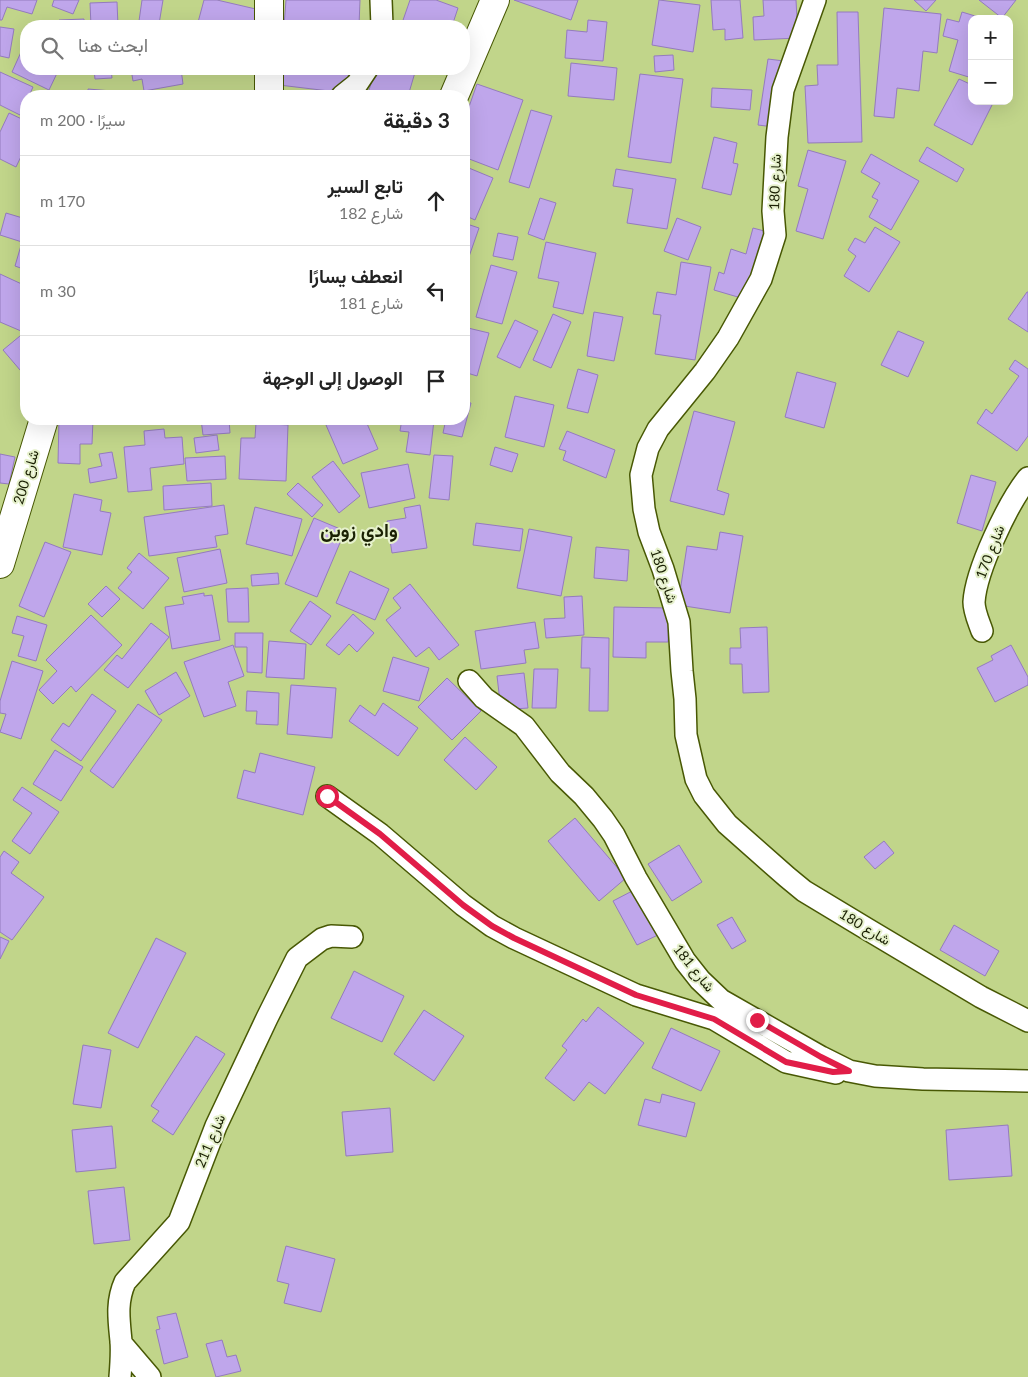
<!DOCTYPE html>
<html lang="ar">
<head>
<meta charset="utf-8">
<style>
	:root { --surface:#fff; --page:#f2f2f2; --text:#222; --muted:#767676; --line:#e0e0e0 }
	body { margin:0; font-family:Lato,Vazirmatn,sans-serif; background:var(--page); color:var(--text); direction:rtl }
	.controls { position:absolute; right:15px; top:15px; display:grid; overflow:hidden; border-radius:10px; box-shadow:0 5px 20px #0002 }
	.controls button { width:45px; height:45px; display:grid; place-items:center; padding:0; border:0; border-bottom:1px solid var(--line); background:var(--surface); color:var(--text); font:25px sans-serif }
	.stop { position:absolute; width:15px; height:15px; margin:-11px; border:4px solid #e11d48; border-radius:50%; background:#fff }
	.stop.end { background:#e11d48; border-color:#fff; box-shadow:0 1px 5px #0008 }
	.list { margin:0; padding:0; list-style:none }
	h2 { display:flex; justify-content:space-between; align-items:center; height:65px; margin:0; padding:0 20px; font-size:21px }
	h2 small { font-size:16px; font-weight:400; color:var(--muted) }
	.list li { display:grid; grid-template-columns:32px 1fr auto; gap:15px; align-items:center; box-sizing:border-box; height:90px; padding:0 20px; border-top:1px solid var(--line) }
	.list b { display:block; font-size:19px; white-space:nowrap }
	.list p { margin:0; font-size:16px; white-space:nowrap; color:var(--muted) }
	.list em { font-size:16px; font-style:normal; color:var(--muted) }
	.icon { flex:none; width:28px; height:28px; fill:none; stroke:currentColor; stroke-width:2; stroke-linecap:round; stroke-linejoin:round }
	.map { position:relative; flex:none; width:1028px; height:1377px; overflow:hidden; direction:ltr }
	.search { position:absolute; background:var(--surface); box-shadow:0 5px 20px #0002; left:20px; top:20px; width:450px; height:55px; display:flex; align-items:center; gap:12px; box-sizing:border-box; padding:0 18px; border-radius:20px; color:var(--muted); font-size:19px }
	.panel { position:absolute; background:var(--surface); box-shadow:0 5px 20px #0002; left:20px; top:90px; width:450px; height:335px; border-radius:20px; direction:rtl }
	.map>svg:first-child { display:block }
	.building { fill:#bfa6eb; stroke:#947bbe }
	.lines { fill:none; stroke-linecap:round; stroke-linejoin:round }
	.minor-casing { stroke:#485804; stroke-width:24 }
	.secondary-casing { stroke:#485804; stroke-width:30 }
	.minor { stroke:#fff; stroke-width:21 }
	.secondary { stroke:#fff; stroke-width:28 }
	.route { stroke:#e11d48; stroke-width:6 }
	.labels { text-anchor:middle; stroke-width:4; stroke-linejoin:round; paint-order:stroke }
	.street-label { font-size:14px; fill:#1a2003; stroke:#e6f1cc }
	.district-label { font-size:19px; font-weight:bold; fill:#1a2003; stroke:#e6f1cc }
</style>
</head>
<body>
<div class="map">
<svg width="1028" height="1377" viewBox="0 0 1028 1377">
	<rect width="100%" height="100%" fill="#c1d58a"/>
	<!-- building -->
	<path class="building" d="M0,0H37L32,14L7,7L2,20H0Z
		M54,0H79L73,14L52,6Z
		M142,0H163L159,24L139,21Z
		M204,0H217L260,10L256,26H197Z
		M286,0H360L359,26H284Z
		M410,0H436L458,8L452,26H401Z
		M514,0H578L571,20Z
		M659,0L700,5L693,52L652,45Z
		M711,0H740L743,38L725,40V29L713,30Z
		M763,0H796L798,38L754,40L753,17L764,16Z
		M914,0H936L926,11Z
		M979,0H1016L1002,18Z
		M117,2L118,26H91L90,3Z
		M884,8L941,14L937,53L923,51L919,91L897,88L894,118L874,116Z
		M837,12H858L862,142L808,143L805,86L818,85L817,65H838Z
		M962,12L985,19H972V78L949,71L958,40L943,36L947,19L959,22Z
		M84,19V26H59V20Z
		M588,20L607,22L603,61L565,58L567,30L587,32Z
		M0,27L14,29L9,58L0,56Z
		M26,41V69H59L49,90L12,72Z
		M673,55L674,70L655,72L654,56Z
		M768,59L784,61L774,127L758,125Z
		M571,63L617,68L614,100L568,96Z
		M94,69H111L112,78L95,79Z
		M131,69H181L183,84L144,91L142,79L133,81Z
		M281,69H349L346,93L279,85Z
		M376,69H416L408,96H367Z
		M0,72L33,87L29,96H26V102L20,115L0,105Z
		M640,74L683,79L671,163L628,157Z
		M959,79L972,85V101H994L972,145L934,125Z
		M477,84L523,100L498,170L464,157V121Z
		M712,88L752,90L750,110L711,107Z
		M88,89L124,92V96H88Z
		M531,110L552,116L529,188L509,182Z
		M9,113L26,121V146L16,167L0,159V132Z
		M714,137L737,143L733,163L738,164L731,195L702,188Z
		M927,147L964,169L957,182L919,161Z
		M808,150L846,161L823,239L796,231L808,189L798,186Z
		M871,154L919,181L891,230L869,217L878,200L872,197L880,183L861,172Z
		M464,166L493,178L475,220L464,215Z
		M616,169L676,179L667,229L627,223L633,189L613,186Z
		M540,198L556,203L544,240L528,234Z
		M6,213L26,219V270L15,266L22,242L0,235Z
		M677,218L701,227L688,260L664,251Z
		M464,223L479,228L464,271Z
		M875,227L900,242L869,292L844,276L856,256L848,250L855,238L865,243Z
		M753,228L768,232L748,300L714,290L719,272L724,274L731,249L746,254Z
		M498,233L518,237L513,260L493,256Z
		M546,242L596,253L583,314L553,307L559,282L538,278Z
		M681,262L711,267L695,360L655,354L661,315L653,314L657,292L676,295Z
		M491,265L517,272L502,324L476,317Z
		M0,274L26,286V318L21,331L0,322Z
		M1027,292H1028V332L1008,319Z
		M594,312L623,317L614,361L587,356Z
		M553,314L571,322L551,368L533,360Z
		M515,320L538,331L520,368L497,357Z
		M468,328L489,333L477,376L464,372V344Z
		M26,331V377L3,350Z
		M898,331L924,342L908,377L881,365Z
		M1015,360L1028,369V436L1017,451L977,423L986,409L992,414L1019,376L1009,369Z
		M578,369L598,375L588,413L567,408Z
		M797,372L836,383L824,428L785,417Z
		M515,396L554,405L544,447L505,437Z
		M464,402L471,403L462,437L443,433L446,419H464Z
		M694,411L735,422L717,490L729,494L724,515L670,501Z
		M59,419H93L92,444H80V464L58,463Z
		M201,419H229L230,433L203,435Z
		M341,419H365L378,449L343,464L326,425Z
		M402,419L434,420L430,455L406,452L409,432L400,431Z
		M256,423L288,425L286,481L239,479L241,438H255Z
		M164,429L165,438L182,437L184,464L150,468L152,490L128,492L124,447L145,445L144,431Z
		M567,431L615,450L606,478L563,460L566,451L559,449Z
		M217,435L219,450L196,453L194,438Z
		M495,447L518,454L512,472L490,465Z
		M112,452L117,478L90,483L88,469L102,466L99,454Z
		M0,454L15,457L9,484L0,483Z
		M434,455L453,456L449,500L429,498Z
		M225,456L226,479L187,481L185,458Z
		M333,461L360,496L339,513L312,477Z
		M408,464L415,498L369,508L361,473Z
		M971,475L996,482L982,531L957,523Z
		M211,483L212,506L164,510L163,486Z
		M298,483L323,505L312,517L287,494Z
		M74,494L102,500L100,511L111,513L102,555L63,547Z
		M224,505L228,534L215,536L217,547L149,556L144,517Z
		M420,505L427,548L392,553L387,521L406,518L404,508Z
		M255,507L302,519L292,556L246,544Z
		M314,518L345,531L317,597L285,584Z
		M476,523L523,529L520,551L473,545Z
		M529,529L572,537L561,596L517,588Z
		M720,532L743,536L730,613L678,605L687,546L717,550Z
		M45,542L71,552L44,617L19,606Z
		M596,547L629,550L627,581L594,578Z
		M220,549L227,583L184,592L177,558Z
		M139,553L169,578L143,609L118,588L132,572L127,568Z
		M350,571L389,589L375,620L336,603Z
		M278,573L279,584L252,586L251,575Z
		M410,584L459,645L439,660L429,647L416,657L386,620L401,608L393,598Z
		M106,586L120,599L102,617L88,604Z
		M248,588L249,622H228L226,589Z
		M204,593V596L212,595L220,640L172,649L165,607L184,604L182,597Z
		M582,596L584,635L546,638L544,619L565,618L564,597Z
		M310,601L331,616L311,645L290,631Z
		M614,607L669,608L668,642H646V658L613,657Z
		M353,614L374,633L357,652L349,644L339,655L326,645Z
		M91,615L122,645L76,692L71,686L53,704L39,690L57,671L46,660Z
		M17,616L47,625L36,661L18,656L24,636L12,633Z
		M535,622L539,648L524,650L526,663L481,669L475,631Z
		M151,623L169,637L128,688L104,670L117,655L122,659Z
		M767,627L769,692L743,693L742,664H730V648H741L740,628Z
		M235,633H263L262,673L247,672V647H235Z
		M582,637L609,638L608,711H589L590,668H581Z
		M269,641L306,644L304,679L266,677Z
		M233,645L244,676L228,682L236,706L204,717L184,662Z
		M1011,645L1028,677V685L995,702L977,668L993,660L991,656Z
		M393,657L429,668L419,701L383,691Z
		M12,661L43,671L21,739L0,732L6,714L0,713V701Z
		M534,669H558L556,708H532Z
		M176,672L190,696L159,715L145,691Z
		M524,673L528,708L501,710L497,676Z
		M447,678L481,711L452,740L418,707Z
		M291,685L336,688L332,738L287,734Z
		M247,691L279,693L278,725L256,724L257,711H246Z
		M92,694L116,711L81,761L51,740L63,723L69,727Z
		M383,703L418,728L398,756L349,721L360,705L375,716Z
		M138,704L162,720L113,788L90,771Z
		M465,737L497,767L476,790L444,760Z
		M55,750L83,767L61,801L33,784Z
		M260,753L315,767L303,815L237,798L244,770L255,773Z
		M22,787L59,812L30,854L12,841L32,813L13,800Z
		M575,818L626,878L599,901L548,841Z
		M884,841L894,853L875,869L864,857Z
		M679,845L702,882L672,901L648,864Z
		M4,851L19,862L11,873L44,897L12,940L0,932V857Z
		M636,889L660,934L637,945L613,901Z
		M732,917L746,941L732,949L717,925Z
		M954,925L999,951L985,976L940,950Z
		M0,937L9,941L0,959Z
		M156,938L186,953L138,1048L108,1033Z
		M354,971L404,996L382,1042L331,1018Z
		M598,1007L644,1043L605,1094L589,1082L574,1101L545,1078L567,1050L562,1046L583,1019L586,1022Z
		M424,1010L464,1036L434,1081L394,1054Z
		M671,1028L720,1051L701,1091L652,1068Z
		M196,1036L225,1054L173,1135L152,1121L159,1111L151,1106Z
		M83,1045L111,1050L101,1108L73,1104Z
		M662,1094L695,1103L686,1137L638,1125L645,1099L660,1103Z
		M390,1108L393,1152L346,1156L342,1112Z
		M1008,1125L1012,1176L949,1180L946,1130Z
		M112,1126L116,1168L76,1172L72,1130Z
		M124,1187L130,1240L94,1244L88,1191Z
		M286,1246L335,1259L321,1312L284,1303L289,1284L277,1281Z
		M176,1313L188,1357L164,1364L156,1330L160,1329L157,1317Z
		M222,1340L227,1357L236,1355L241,1371L216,1377L206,1344Z"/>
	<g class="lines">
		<!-- minor casing -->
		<g class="minor-casing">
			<path id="minor" d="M381,0L382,26
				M815,0L783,90L777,137L773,211L775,235L761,279L728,338L705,371L658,429L648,448L641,475L644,509L649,532L663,569L679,622L682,671L685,699L686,735L696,779L704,795L727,824L787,877L804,891L867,929L981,997L1028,1021
				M342,96L357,84L367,69
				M982,631C979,622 974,612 974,602C976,570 1008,503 1028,478
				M469,681L484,698L524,726L560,773L584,796L603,819L614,835L636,878L685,961L700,980L721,1000L821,1057L849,1071L875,1076L923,1079L1028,1081
				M327,796L380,834L463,905L492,926L514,938L636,995L714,1019L786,1062L836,1073
				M121,1343L150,1377
				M120,1377C121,1365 122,1353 121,1341C119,1320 116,1302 125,1282L179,1222L216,1126L267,1018L297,958L322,939L331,936L352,937"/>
		</g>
		<!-- secondary casing -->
		<g class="secondary-casing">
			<path id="secondary" d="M269,26V0
				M269,69V96
				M454,96L495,0
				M0,564L44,419"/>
		</g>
		<!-- minor -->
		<use href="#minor" class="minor"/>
		<!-- secondary -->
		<use href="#secondary" class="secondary"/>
	</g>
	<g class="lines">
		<!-- route -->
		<path class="route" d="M327,796L380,834L463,905L492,926L514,938L636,995L714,1019L786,1062L833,1072L849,1071L821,1057L757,1020"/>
	</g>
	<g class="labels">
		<!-- street labels -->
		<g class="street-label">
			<text transform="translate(775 182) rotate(-88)" y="5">شارع 180</text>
			<text transform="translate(26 477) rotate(-73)" y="5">شارع 200</text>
			<text transform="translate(990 552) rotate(-69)" y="5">شارع 170</text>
			<text transform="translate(664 576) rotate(71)" y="5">شارع 180</text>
			<text transform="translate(865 927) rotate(31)" y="5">شارع 180</text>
			<text transform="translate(694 968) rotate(51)" y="5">شارع 181</text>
			<text transform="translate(210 1141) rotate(-67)" y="5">شارع 211</text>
		</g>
		<!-- district labels -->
		<g class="district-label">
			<text x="359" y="537">وادي زوين</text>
		</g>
	</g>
</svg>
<div class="controls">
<button>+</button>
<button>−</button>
</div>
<div class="stop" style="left:327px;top:796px"></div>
<div class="stop end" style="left:757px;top:1020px"></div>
<div class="search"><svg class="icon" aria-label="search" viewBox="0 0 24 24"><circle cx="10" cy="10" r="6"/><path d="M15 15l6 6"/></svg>ابحث هنا</div>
<section class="panel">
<h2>3 دقيقة<small>سيرًا · 200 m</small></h2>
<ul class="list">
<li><svg class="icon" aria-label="ahead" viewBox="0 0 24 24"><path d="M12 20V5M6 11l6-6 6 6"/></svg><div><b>تابع السير</b><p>شارع 182</p></div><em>170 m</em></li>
<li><svg class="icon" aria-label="left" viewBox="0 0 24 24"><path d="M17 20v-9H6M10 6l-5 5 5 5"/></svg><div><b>انعطف يسارًا</b><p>شارع 181</p></div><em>30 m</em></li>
<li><svg class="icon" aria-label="arrive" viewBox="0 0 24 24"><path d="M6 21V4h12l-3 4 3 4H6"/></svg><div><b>الوصول إلى الوجهة</b></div></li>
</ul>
</section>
</div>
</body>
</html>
